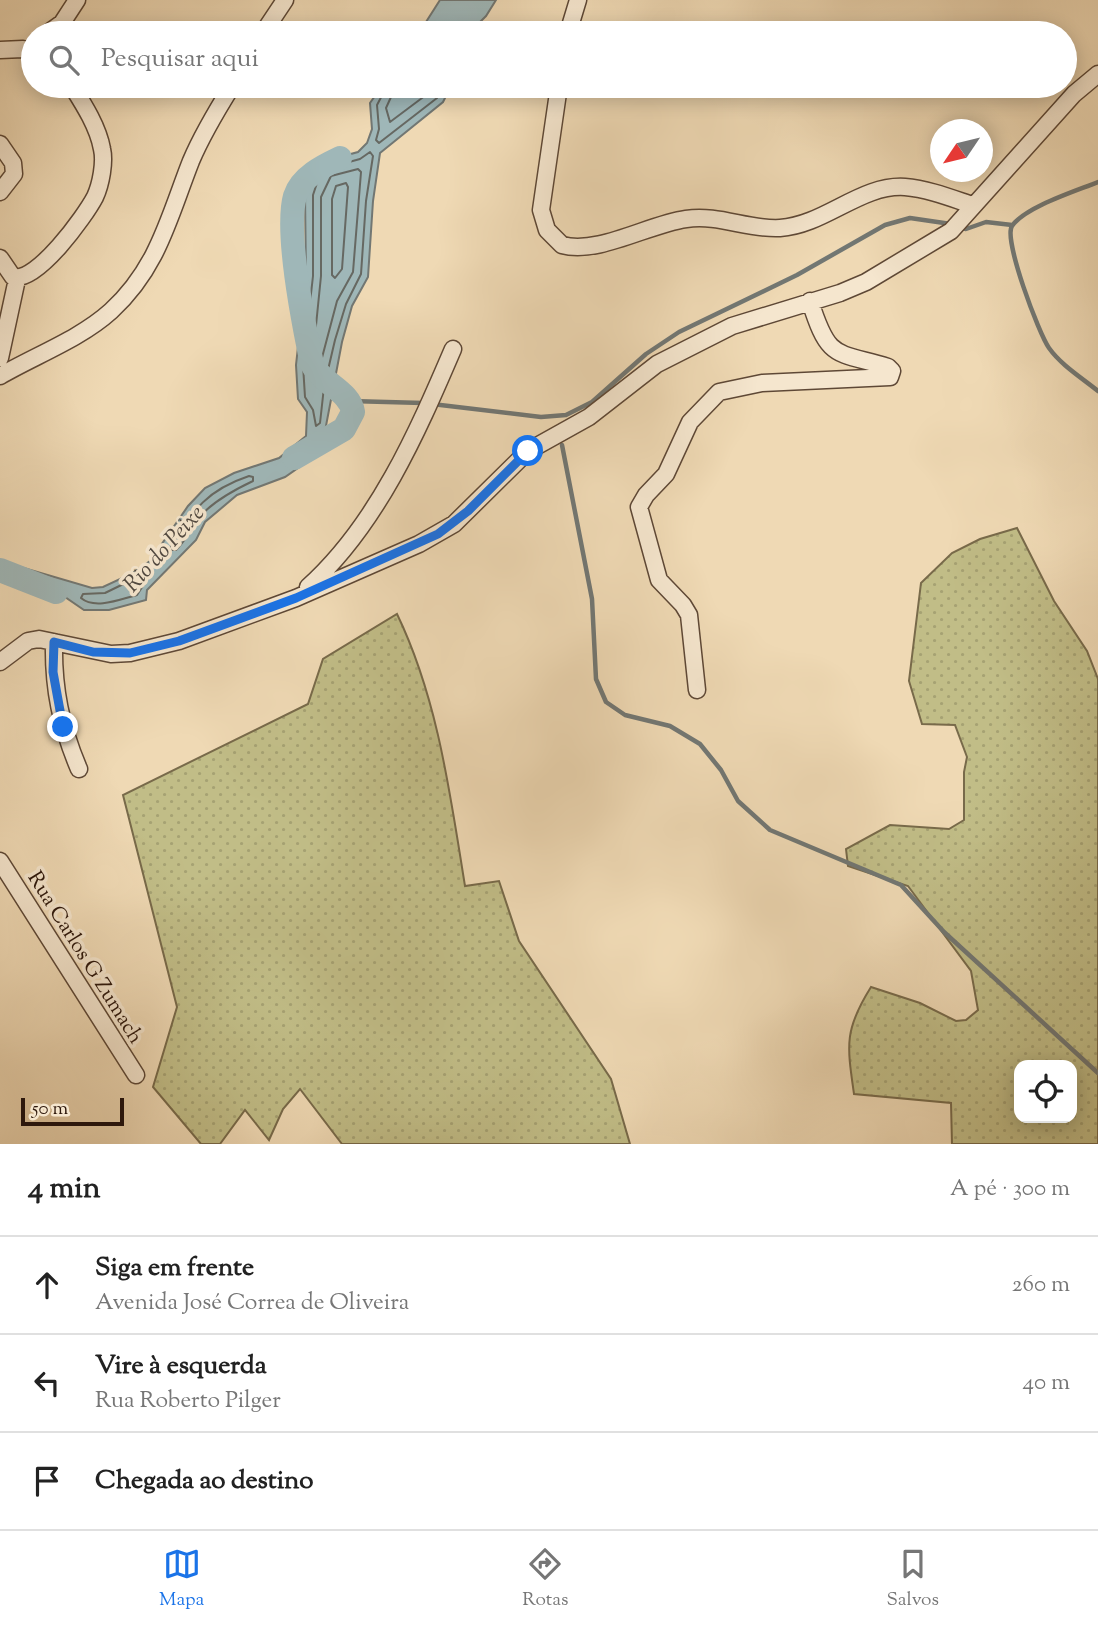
<!DOCTYPE html>
<html lang="pt">
<head>
<meta charset="utf-8">
<style>
	:root { --surface:#fff; --page:#f2f2f2; --text:#222; --muted:#767676; --line:#e0e0e0; --accent:#1a73e8 }
	body { margin:0; font-family:"Sorts Mill Goudy",serif; background:var(--page); color:var(--text) }
	.controls { position:absolute; right:21px; bottom:21px; display:grid; overflow:hidden; border-radius:14px; box-shadow:0 4px 18px #0003 }
	.controls button { width:63px; height:63px; display:grid; place-items:center; padding:0; border:0; border-bottom:2px solid var(--line); background:var(--surface); color:var(--text); font:35px sans-serif }
	.compass { position:absolute; left:930px; top:119px; width:63px; height:63px; border-radius:50%; background:var(--surface); box-shadow:0 4px 18px #0003; rotate:235deg }
	.scale { position:absolute; left:21px; bottom:18px; width:103px; box-sizing:border-box; padding-left:7px; border:4px solid #2e180c; border-top:0; font-size:19px; line-height:24px; white-space:nowrap; color:#2e180c; -webkit-text-stroke:5px #f5e6ce; paint-order:stroke }
	.stop { position:absolute; width:21px; height:21px; margin:-16px; border:5px solid #1a73e8; border-radius:50%; background:#fff }
	.stop.end { background:#1a73e8; border-color:#fff; box-shadow:0 2px 7px #0008 }
	.list { margin:0; padding:0; list-style:none }
	h2 { display:flex; justify-content:space-between; align-items:center; height:91px; margin:0; padding:0 28px; font-size:30px }
	h2 small { font-size:23px; font-weight:400; color:var(--muted) }
	.list li { display:grid; grid-template-columns:46px 1fr auto; gap:21px; align-items:center; box-sizing:border-box; height:98px; padding:0 28px; border-top:2px solid var(--line) }
	.list b { display:block; font-size:26px; white-space:nowrap }
	.list p { margin:0; font-size:23px; white-space:nowrap; color:var(--muted) }
	.list em { font-size:23px; font-style:normal; color:var(--muted) }
	.icon { flex:none; width:38px; height:38px; fill:none; stroke:currentColor; stroke-width:2; stroke-linecap:round; stroke-linejoin:round }
	.map { position:relative; flex:none; width:1098px; height:1144px; overflow:hidden }
	.search { position:absolute; background:var(--surface); box-shadow:0 4px 18px #0003; left:21px; right:21px; top:21px; height:77px; display:flex; align-items:center; gap:18px; box-sizing:border-box; padding:0 24px; border-radius:38px; color:var(--muted); font-size:26px }
	.sheet { height:385px; background:var(--surface) }
	nav { display:flex; justify-content:space-around; align-items:center; box-sizing:border-box; height:98px; border-top:2px solid var(--line); background:var(--surface); font-size:19px; color:var(--muted) }
	nav a { display:grid; justify-items:center; gap:4px }
	nav .on { color:var(--accent) }
	.map>svg:first-child { display:block }
	.grass { fill:url(#grass-dots); stroke:#786a4a; stroke-width:2; fill-rule:evenodd }
	.water { fill:#9fb7b8; stroke:#727773; stroke-width:2 }
	.lines { fill:none; stroke-linecap:round; stroke-linejoin:round }
	.shore { stroke:#666862; stroke-width:2 }
	.stream { stroke:#727773; stroke-width:4.5 }
	.river { stroke:#9fb7b8; stroke-width:24 }
	.street-casing { stroke:#5e4836; stroke-width:19 }
	.street { stroke:#f5e6ce; stroke-width:16 }
	.route { stroke:#1a73e8; stroke-width:9 }
	.labels { text-anchor:middle; stroke-width:7; stroke-linejoin:round; paint-order:stroke }
	.street-label { font-size:21px; fill:#2e180c; stroke:#f5e6ce }
	.water-label { font-size:23px; font-style:italic; fill:#504840; stroke:#f5e6ce }
</style>
</head>
<body>
<div class="map">
<svg width="1098" height="1144" viewBox="0 0 1098 1144">
	<defs>
		<pattern id="grass-dots" width="8" height="8" patternUnits="userSpaceOnUse" patternTransform="scale(1.75)"><rect width="8" height="8" fill="#c1bd87"/><path d="M2 2h.1M6 6h.1" fill="none" stroke="#a6a273" stroke-width="1.8" stroke-linecap="round"/></pattern>
	</defs>
	<rect width="100%" height="100%" fill="#efd9b4"/>
	<filter id="stains"><feTurbulence type="fractalNoise" baseFrequency=".00286" numOctaves="4"/><feColorMatrix values="0 0 0 0 .2 0 0 0 0 .09 0 0 0 0 .02 0 0 0 .5 -.17"/></filter>
	<radialGradient id="worn" r=".72"><stop offset=".6" stop-color="#630" stop-opacity="0"/><stop offset="1" stop-color="#630" stop-opacity=".3"/></radialGradient>
	<!-- grass -->
	<path class="grass" d="M1017,528L1054,601L1087,651L1098,679V1144H952L951,1103L854,1094C847,1045 844,1030 871,987L920,1003L956,1021L966,1020L978,1010L971,971L908,886L848,866L846,849L890,825L949,829L964,820V772L967,757L955,725L922,724L909,681L921,583L952,553L980,539ZM1019,1065H1072V1118H1019Z
		M397,614C438,699 450,794 465,886L499,881L519,941L611,1079L630,1144H342L300,1089L283,1109L269,1140L245,1110L220,1144H201L153,1087L177,1007L123,795L308,704L323,659Z"/>
	<!-- water -->
	<path class="water" d="M440,0H496L486,16L469,33H419Z
		M382,86H451L443,102L380,153L373,201L368,277L352,306L342,342L321,452L285,477L237,495L205,522L196,540L147,590L146,600L109,610H84L62,595L39,593L22,577L0,574V561L92,588L103,587L131,574L150,561L188,506L205,488L234,473L279,458L306,436L307,412L298,399L296,365L306,275L305,194L314,170L325,161L358,152L367,143L372,129L370,103Z"/>
	<g class="lines">
		<!-- shore -->
		<path class="shore" d="M387,86L377,105L379,129L376,140L379,143L437,98L443,86
			M396,86L386,108L390,122L430,92L433,86
			M370,152L373,156L366,201L361,274L346,304L335,340L324,387L320,423L316,426L313,410L305,397L303,365L313,276V195L320,174L327,168L360,159Z
			M358,169L361,172L353,272L337,301L319,369L315,372L312,365L321,276V197L331,176Z
			M346,183L348,187L342,269L335,278L332,275V199L336,186Z
			M249,476L253,477V481C234,490 211,502 198,519C191,530 186,540 176,550H172L171,546C194,509 207,490 249,476Z
			M144,574L148,578L137,595C121,599 95,610 81,598L83,594L105,593Z"/>
		<!-- stream -->
		<path class="stream" d="M1098,182C1076,191 1025,207 1012,226C1003,239 1039,334 1049,348C1061,365 1082,378 1098,391
			M959,227L966,229L986,222L1012,225
			M350,401L423,403
			M432,404L541,417L566,415L592,402L646,354L679,332L797,275L885,225L910,218L951,224
			M562,445L592,599L596,679L606,702L625,715L670,726L700,744L721,770L738,801L770,830L901,885L944,932L1098,1073"/>
		<!-- river -->
		<path class="river" d="M294,458L344,429L353,412C350,391 322,384 312,364C304,326 285,231 295,196C301,177 323,166 340,158
			M0,570L56,592"/>
		<!-- street casing -->
		<g class="street-casing">
			<path id="street" d="M48,33L62,23L77,0
				M263,33L285,0
				M568,33L578,0
				M0,50L23,49L33,52
				M559,86L541,210L547,230L562,245C598,255 649,224 686,219C719,214 748,230 780,228C825,225 861,184 905,187C928,189 951,198 972,205
				M0,144L13,163L14,174L0,192
				M0,258L13,277C37,283 85,216 95,197C101,184 105,162 102,149C98,127 84,105 72,86
				M0,358L17,279
				M0,376C36,355 80,339 111,311C158,268 169,217 191,161C202,135 217,110 232,86
				M308,587C377,525 417,433 453,349
				M54,642C53,688 61,727 79,769
				M0,662L28,641L39,639L111,654L130,653L179,641L296,598L419,544L454,524L528,451L589,417L657,364L732,326L840,293L866,282L951,231L1074,94L1098,74
				M697,690L689,615L683,605L659,580L639,507L646,495L666,474L690,422L719,392L762,383L890,377L892,371L888,367C835,351 829,361 810,301
				M0,861L136,1075"/>
		</g>
		<!-- street -->
		<use href="#street" class="street"/>
	</g>
	<g class="lines">
		<!-- route -->
		<path class="route" d="M63,727L53,672L54,642L93,652L130,653L179,641L296,598L438,534L468,511L528,451"/>
	</g>
	<g class="labels">
		<!-- street labels -->
		<g class="street-label">
			<text transform="translate(86 957) rotate(58)" y="7">Rua Carlos G Zumach</text>
		</g>
		<!-- water labels -->
		<g class="water-label">
			<text transform="translate(163 548) rotate(-48)" y="8">Rio do Peixe</text>
		</g>
	</g>
	<rect width="100%" height="100%" filter="url(#stains)"/>
	<rect width="100%" height="100%" fill="url(#worn)"/>
</svg>
<div class="controls">
<button><svg class="icon" aria-label="locate" viewBox="0 0 24 24"><circle cx="12" cy="12" r="6"/><path d="M12 2v4M12 18v4M2 12h4M18 12h4"/></svg></button>
</div>
<svg class="compass" viewBox="-18 -18 36 36"><path d="M0-13l5 13h-10z" fill="#e53935"/><path d="M0 13l5-13h-10z" fill="#767676"/></svg>
<div class="scale">50 m</div>
<div class="stop" style="left:528px;top:451px"></div>
<div class="stop end" style="left:63px;top:727px"></div>
<div class="search"><svg class="icon" aria-label="search" viewBox="0 0 24 24"><circle cx="10" cy="10" r="6"/><path d="M15 15l6 6"/></svg>Pesquisar aqui</div>
</div>
<section class="sheet">
<h2>4 min<small>A pé · 300 m</small></h2>
<ul class="list">
<li><svg class="icon" aria-label="ahead" viewBox="0 0 24 24"><path d="M12 20V5M6 11l6-6 6 6"/></svg><div><b>Siga em frente</b><p>Avenida José Correa de Oliveira</p></div><em>260 m</em></li>
<li><svg class="icon" aria-label="left" viewBox="0 0 24 24"><path d="M17 20v-9H6M10 6l-5 5 5 5"/></svg><div><b>Vire à esquerda</b><p>Rua Roberto Pilger</p></div><em>40 m</em></li>
<li><svg class="icon" aria-label="arrive" viewBox="0 0 24 24"><path d="M6 21V4h12l-3 4 3 4H6"/></svg><div><b>Chegada ao destino</b></div></li>
</ul>
</section>
<nav>
<a class="on"><svg class="icon" aria-label="map" viewBox="0 0 24 24"><path d="M3 6l6-2 6 2 6-2v14l-6 2-6-2-6 2zM9 4v14M15 6v14"/></svg>Mapa</a>
<a><svg class="icon" aria-label="directions" viewBox="0 0 24 24"><path d="M12 3l9 9-9 9-9-9zM9 14v-3h6M13 9l2 2-2 2"/></svg>Rotas</a>
<a><svg class="icon" aria-label="saved" viewBox="0 0 24 24"><path d="M7 4h10v16l-5-4-5 4z"/></svg>Salvos</a>
</nav>
</body>
</html>
